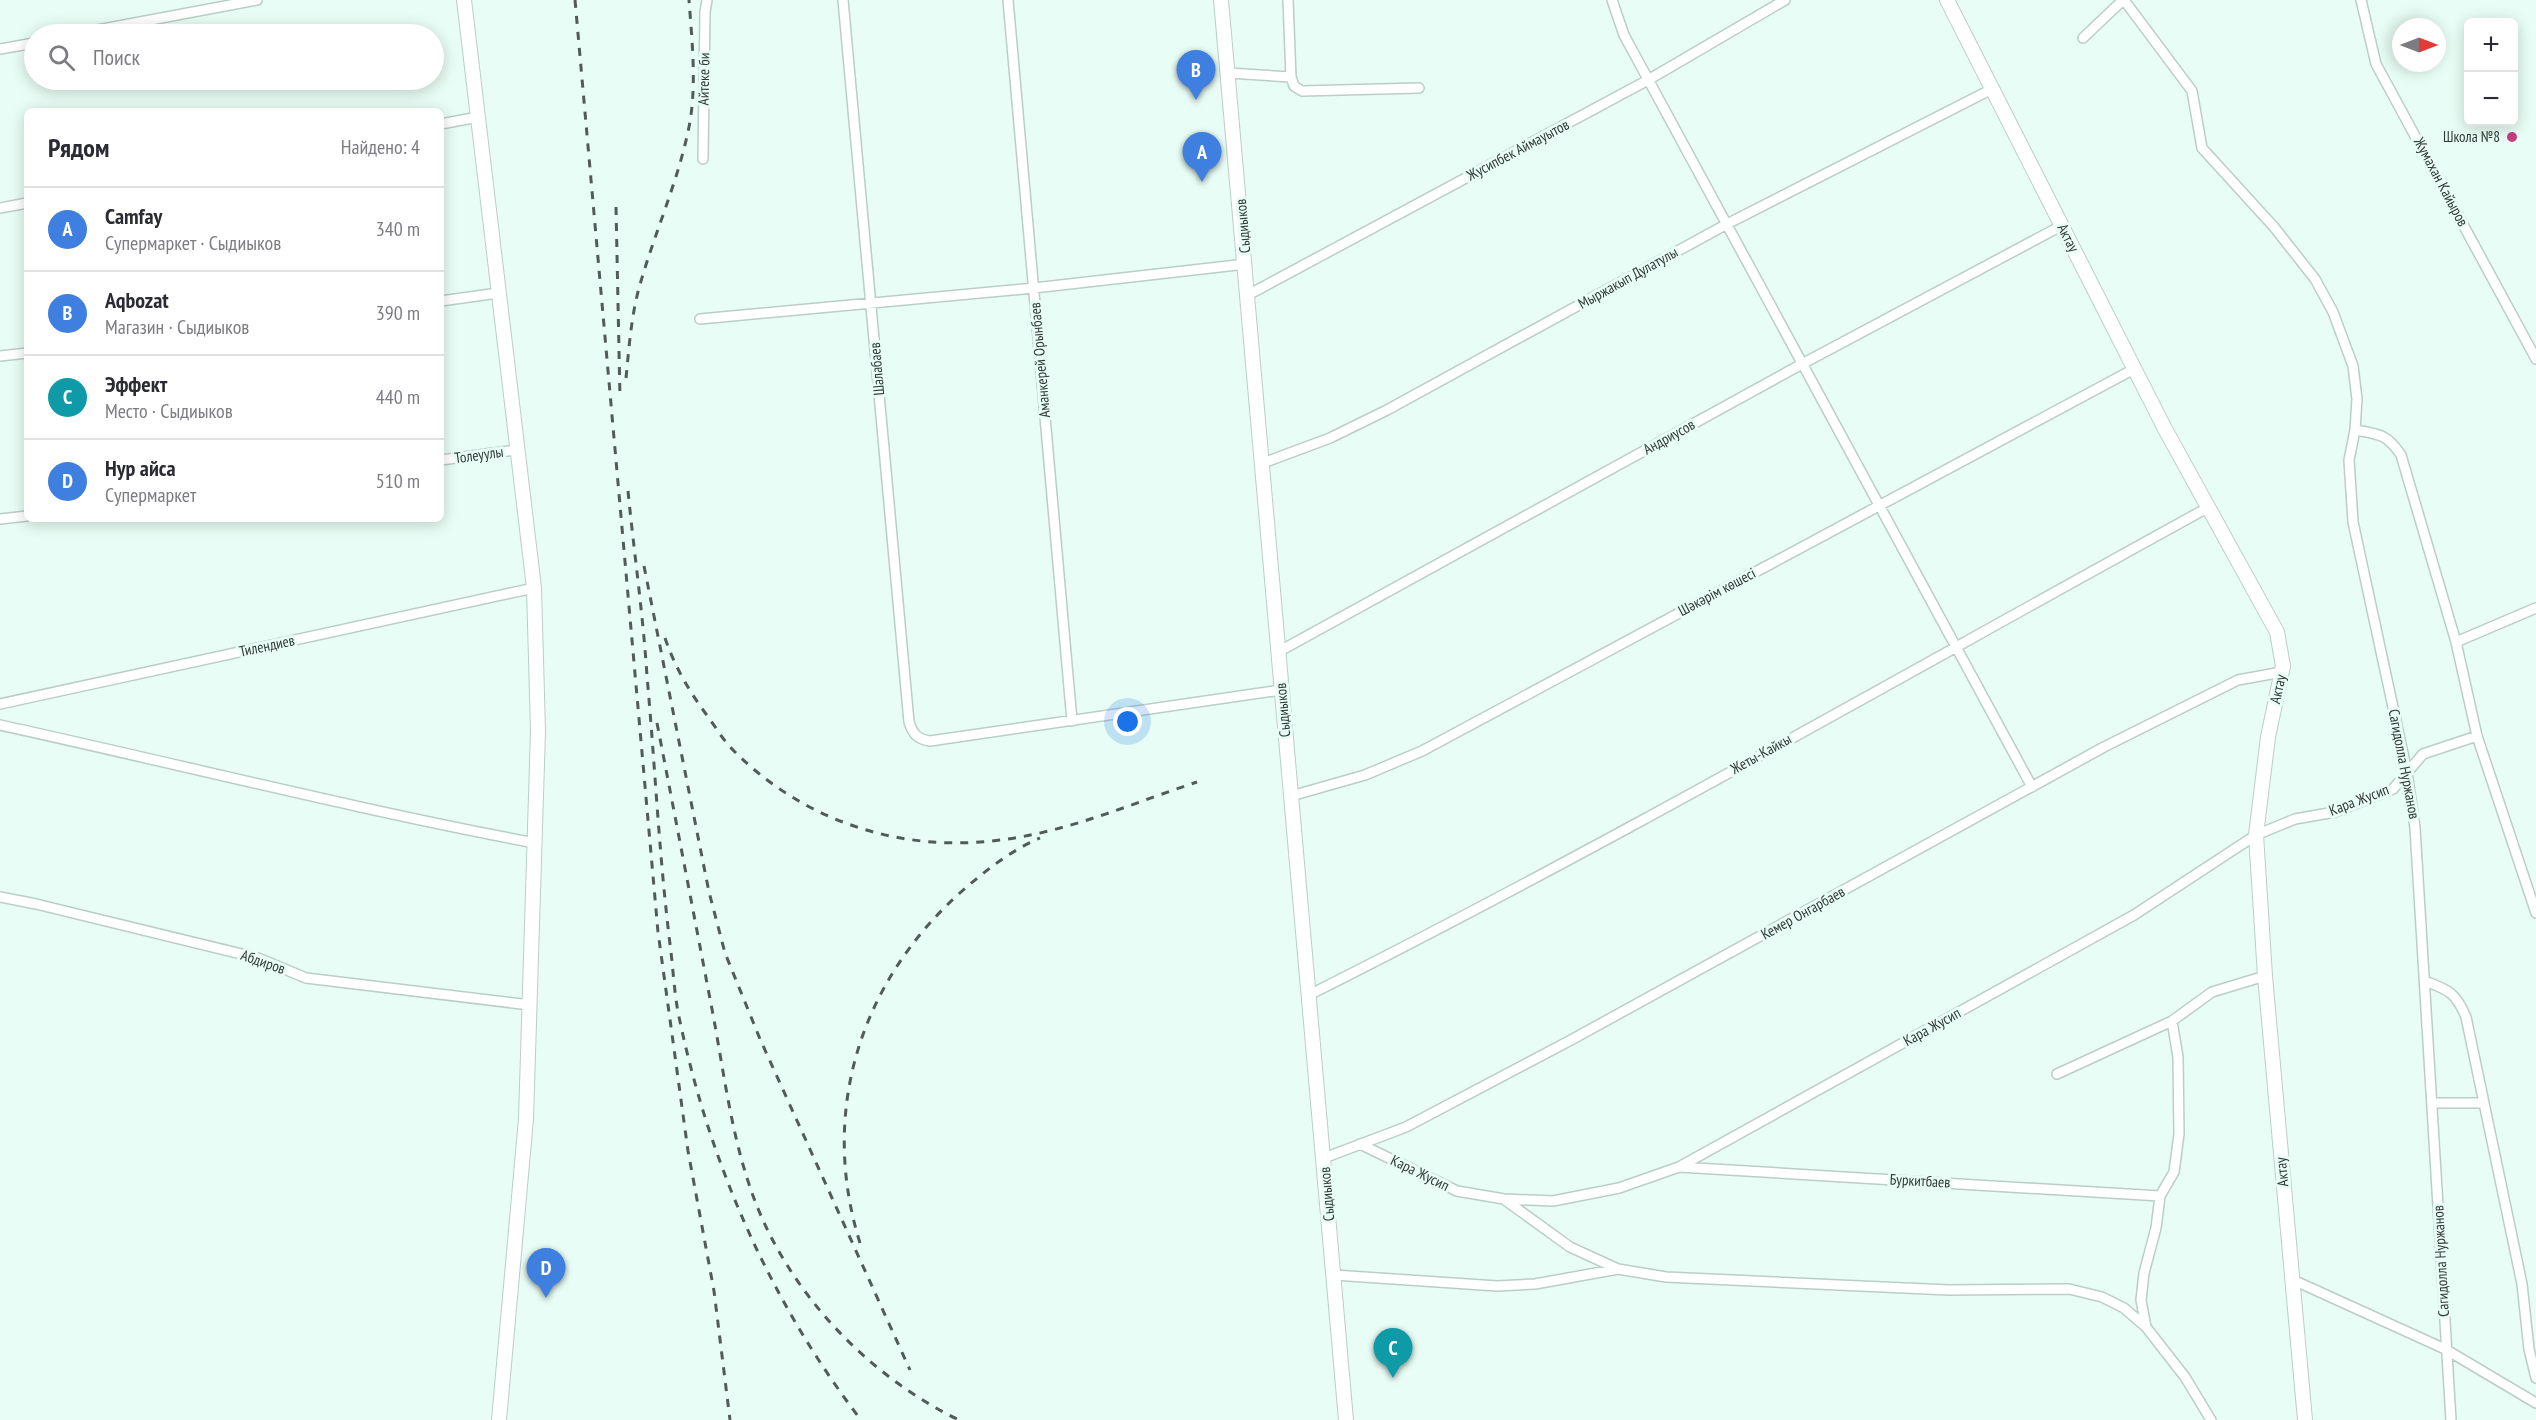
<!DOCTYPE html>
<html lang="ru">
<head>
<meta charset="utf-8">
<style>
	:root { --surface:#fff; --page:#f2f2f3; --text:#2b2b33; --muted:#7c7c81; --line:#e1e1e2; --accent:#c53f81 }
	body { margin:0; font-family:"PT Sans Narrow",sans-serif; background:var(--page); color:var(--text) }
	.controls { position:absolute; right:18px; top:18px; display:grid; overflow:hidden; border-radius:9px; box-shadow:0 3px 15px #0003 }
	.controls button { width:54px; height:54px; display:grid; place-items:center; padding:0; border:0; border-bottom:2px solid var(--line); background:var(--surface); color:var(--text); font:30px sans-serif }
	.compass { position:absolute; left:2392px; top:18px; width:54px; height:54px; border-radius:50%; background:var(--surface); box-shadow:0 3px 15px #0003; rotate:90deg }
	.you { position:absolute; left:1128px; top:722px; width:21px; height:21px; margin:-15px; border:4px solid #fff; border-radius:50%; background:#1a73e8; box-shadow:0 0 0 9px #1a73e833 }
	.badge { display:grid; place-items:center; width:39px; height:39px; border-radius:50%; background:var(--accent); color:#fff; font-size:20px; font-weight:700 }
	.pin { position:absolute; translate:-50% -50px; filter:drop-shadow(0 2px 3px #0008) }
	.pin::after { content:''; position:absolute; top:32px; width:21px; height:18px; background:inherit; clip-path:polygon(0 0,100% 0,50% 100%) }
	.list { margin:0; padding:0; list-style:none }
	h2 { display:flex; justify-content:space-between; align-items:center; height:78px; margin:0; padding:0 24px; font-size:26px }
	h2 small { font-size:20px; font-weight:400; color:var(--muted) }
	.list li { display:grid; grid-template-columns:39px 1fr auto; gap:18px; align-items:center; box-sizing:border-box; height:84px; padding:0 24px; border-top:2px solid var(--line) }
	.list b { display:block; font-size:22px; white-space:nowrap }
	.list p { margin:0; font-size:20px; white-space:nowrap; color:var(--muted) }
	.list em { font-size:20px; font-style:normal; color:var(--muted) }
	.icon { flex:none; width:33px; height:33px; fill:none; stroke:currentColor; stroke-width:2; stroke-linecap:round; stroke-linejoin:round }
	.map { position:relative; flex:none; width:2536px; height:1420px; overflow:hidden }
	.search { position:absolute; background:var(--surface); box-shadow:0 3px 15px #0003; left:24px; top:24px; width:420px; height:66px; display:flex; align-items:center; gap:15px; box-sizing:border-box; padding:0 21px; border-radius:33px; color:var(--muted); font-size:22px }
	.panel { position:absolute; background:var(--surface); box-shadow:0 3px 15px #0003; left:24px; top:108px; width:420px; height:414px; border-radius:9px }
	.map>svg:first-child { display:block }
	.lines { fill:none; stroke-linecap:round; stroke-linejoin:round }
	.street-casing { stroke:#bacec7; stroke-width:12 }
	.secondary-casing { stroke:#bacec7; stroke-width:16 }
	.street { stroke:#fff; stroke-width:9 }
	.secondary { stroke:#fff; stroke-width:14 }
	.rail { stroke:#515b57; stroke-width:3; stroke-dasharray:8 8; stroke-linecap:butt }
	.poi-dot { fill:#c53f81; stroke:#e8fdf5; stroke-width:2 }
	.labels { text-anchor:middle; stroke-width:6; stroke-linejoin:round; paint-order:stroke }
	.street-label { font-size:15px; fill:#313936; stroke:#e8fdf5 }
	.poi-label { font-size:15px; fill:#313936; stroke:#e8fdf5; text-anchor:end }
</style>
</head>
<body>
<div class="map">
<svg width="2536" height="1420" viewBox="0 0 2536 1420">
	<rect width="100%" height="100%" fill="#e8fdf5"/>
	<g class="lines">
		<!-- street casing -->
		<g class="street-casing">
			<path id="street" d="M843,0L909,722C913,734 917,739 930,741L1281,690
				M1008,0L1072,721
				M1288,0L1291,77L1294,86L1302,91L1419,88
				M1612,0L1624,35L2032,787
				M2124,0L2192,91L2202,148L2274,227L2315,279L2333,312L2353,366L2357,399L2355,430L2349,460L2353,522L2407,772L2415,828L2451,1420
				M2361,0L2376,64L2536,359
				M76,34L257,0
				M2083,38L2123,0
				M0,49L34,43
				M1229,73L1291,77
				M441,124L478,117
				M703,159L705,12L707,0
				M0,208L27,203
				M1248,295L1648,80L1785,0
				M441,301L498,293
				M700,319L1034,288L1246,264
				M0,356L27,353
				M2355,430C2379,434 2387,434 2401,455L2456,642L2477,736L2536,913
				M441,460L516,450
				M1263,463L1330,438L1387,410L1727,224L1992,89
				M0,519L27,516
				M2456,642L2536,608
				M1278,652L1802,364L2061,226
				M0,704L534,588
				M0,725C178,764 355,809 535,843
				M1291,796L1365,775L1422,751L2134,369
				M0,897L36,904L258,958L306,978L530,1005
				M2425,981C2449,990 2456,993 2466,1017L2484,1103
				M1309,995C1614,842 1910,671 2209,507
				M2172,1021L2178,1057L2179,1134L2174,1172L2160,1196L2156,1228L2144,1273L2141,1300L2146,1327L2185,1377L2211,1420
				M2057,1074L2172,1021L2212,992L2265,976
				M2433,1103H2484L2522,1284L2529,1349L2536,1378
				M1360,1144L1457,1191L1504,1199L1553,1201L1619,1188L1679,1167L2134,915L2256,835L2295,819L2335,812L2393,789L2423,754L2477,736
				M1324,1158L1406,1127L1571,1040L2104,747L2238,680L2282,672
				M1679,1167L2160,1196
				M1505,1200L1570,1247L1618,1269L1666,1277L1949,1290L2069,1289L2102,1297L2124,1308L2146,1327
				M1334,1275L1497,1286L1535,1284L1618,1269
				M2291,1279L2445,1349L2536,1403"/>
		</g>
		<!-- secondary casing -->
		<g class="secondary-casing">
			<path id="secondary" d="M464,0L534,588L538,731L526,1119L499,1420
				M1221,0L1346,1420
				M1947,0L2165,429L2277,632L2283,666L2268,737L2256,835L2265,976L2305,1420"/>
		</g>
		<!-- street -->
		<use href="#street" class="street"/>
		<!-- secondary -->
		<use href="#secondary" class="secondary"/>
		<!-- rail -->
		<path class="rail" d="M575,0L658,932L688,1151L714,1291L730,1420
			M616,207L620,398
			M626,378C629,348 631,318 639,288C654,234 678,182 689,127C697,86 692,41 689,0
			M628,491C634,552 643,614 647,676C655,765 659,855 670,944C673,967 674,990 678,1012C708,1160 769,1300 861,1420
			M644,566L709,892L725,953L760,1039L910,1370
			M665,638C674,665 689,691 706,714C715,726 723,740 733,750C804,822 902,853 1000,840C1068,832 1133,803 1197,782
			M657,723C675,816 693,910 711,1004C723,1065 730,1130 751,1190C785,1289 866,1375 959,1420
			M860,1243C819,1112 860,982 961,892C985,871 1010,851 1040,838"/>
	</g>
	<!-- markers -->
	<circle class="poi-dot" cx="2512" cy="137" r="6"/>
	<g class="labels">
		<!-- street labels -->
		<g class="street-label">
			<text transform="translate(704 79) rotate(-89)" y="5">Айтеке би</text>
			<text transform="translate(1518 150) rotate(-28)" y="5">Жусипбек Аймауытов</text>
			<text transform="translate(2441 182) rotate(62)" y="5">Жумахан Кайыров</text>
			<text transform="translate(1243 226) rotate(-95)" y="5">Сыдиыков</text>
			<text transform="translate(2068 238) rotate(63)" y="5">Актау</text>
			<text transform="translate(1628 278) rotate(-29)" y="5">Мыржакып Дулатулы</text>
			<text transform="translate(1040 360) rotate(-95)" y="5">Аманкерей Орынбаев</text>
			<text transform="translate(877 369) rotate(-95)" y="5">Шалабаев</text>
			<text transform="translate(1669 437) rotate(-29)" y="5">Андриусов</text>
			<text transform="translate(479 455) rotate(-8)" y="5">Толеуулы</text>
			<text transform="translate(1717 592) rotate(-28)" y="5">Шәкәрім көшесі</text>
			<text transform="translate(267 646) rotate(-12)" y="5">Тилендиев</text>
			<text transform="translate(2278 689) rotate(-78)" y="5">Актау</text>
			<text transform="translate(1283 710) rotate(-95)" y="5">Сыдиыков</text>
			<text transform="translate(1761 754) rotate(-29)" y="5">Жеты-Кайкы</text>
			<text transform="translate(2404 764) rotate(79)" y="5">Сагидолла Нуржанов</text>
			<text transform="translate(2359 800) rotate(-21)" y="5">Кара Жусип</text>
			<text transform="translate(1803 913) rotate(-29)" y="5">Кемер Онгарбаев</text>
			<text transform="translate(263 962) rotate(19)" y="5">Абдиров</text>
			<text transform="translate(1932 1027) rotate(-29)" y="5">Кара Жусип</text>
			<text transform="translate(2282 1172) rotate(-95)" y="5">Актау</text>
			<text transform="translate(1420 1173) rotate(26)" y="5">Кара Жусип</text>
			<text transform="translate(1920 1181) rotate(3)" y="5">Буркитбаев</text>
			<text transform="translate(1327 1194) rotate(-95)" y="5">Сыдиыков</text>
			<text transform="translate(2441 1261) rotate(-93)" y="5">Сагидолла Нуржанов</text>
		</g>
		<!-- poi labels -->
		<g class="poi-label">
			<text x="2500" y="142">Школа №8</text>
		</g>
	</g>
</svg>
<div class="controls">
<button>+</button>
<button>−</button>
</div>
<svg class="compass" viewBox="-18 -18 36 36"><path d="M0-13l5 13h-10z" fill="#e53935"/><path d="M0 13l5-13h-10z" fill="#7c7c81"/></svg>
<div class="you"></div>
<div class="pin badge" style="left:1202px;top:182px;background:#3f7fe0">A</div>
<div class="pin badge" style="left:1196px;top:100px;background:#3f7fe0">B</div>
<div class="pin badge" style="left:1393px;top:1378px;background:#0f9aa8">C</div>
<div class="pin badge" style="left:546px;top:1298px;background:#3f7fe0">D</div>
<div class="search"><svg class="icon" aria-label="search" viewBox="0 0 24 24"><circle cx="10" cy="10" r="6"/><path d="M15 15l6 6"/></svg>Поиск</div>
<section class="panel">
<h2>Рядом<small>Найдено: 4</small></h2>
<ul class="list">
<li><span class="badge" style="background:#3f7fe0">A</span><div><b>Camfay</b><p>Супермаркет · Сыдиыков</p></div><em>340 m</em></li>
<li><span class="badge" style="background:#3f7fe0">B</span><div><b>Aqbozat</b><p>Магазин · Сыдиыков</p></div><em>390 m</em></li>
<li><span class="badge" style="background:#0f9aa8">C</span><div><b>Эффект</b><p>Место · Сыдиыков</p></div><em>440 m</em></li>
<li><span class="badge" style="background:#3f7fe0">D</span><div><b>Нур айса</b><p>Супермаркет</p></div><em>510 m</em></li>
</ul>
</section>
</div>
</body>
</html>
